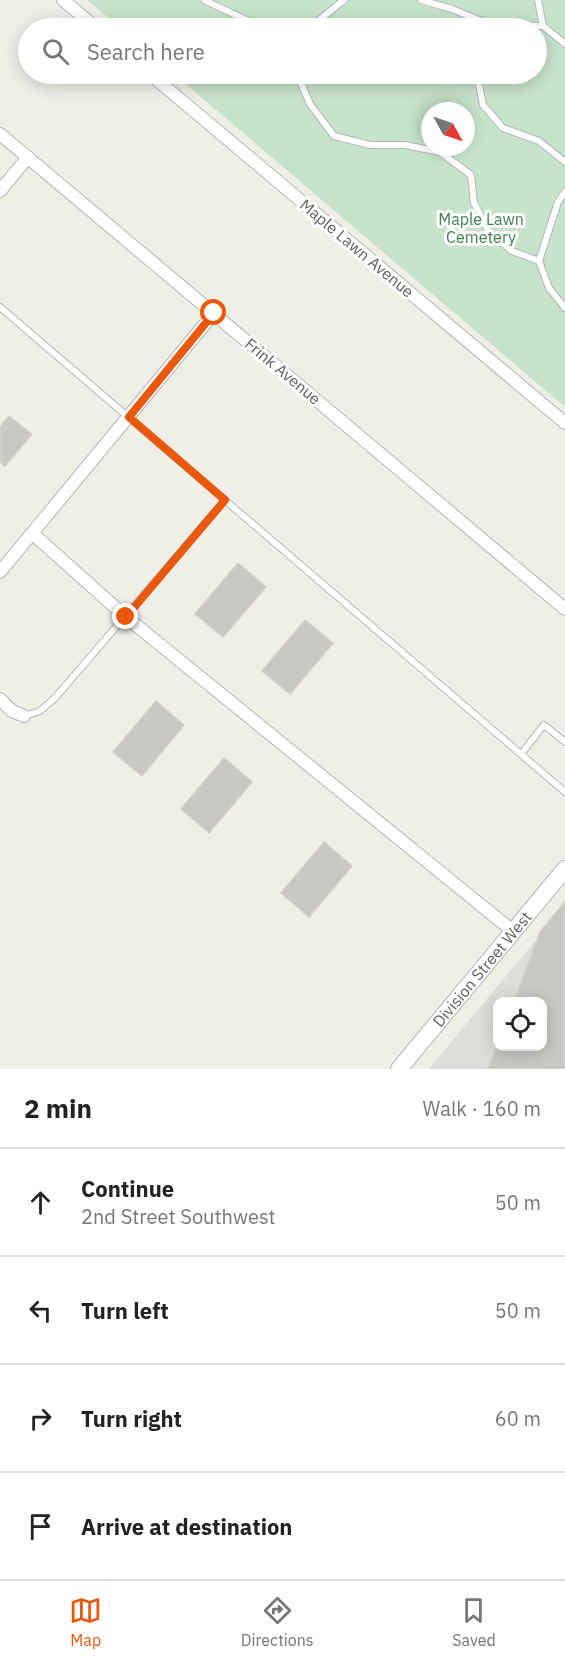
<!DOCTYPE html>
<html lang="en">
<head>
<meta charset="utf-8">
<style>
	:root { --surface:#fff; --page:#f6f6f6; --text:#222; --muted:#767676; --line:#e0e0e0; --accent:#ea580c }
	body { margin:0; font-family:"IBM Plex Sans",sans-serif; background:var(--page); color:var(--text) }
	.controls { position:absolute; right:18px; bottom:18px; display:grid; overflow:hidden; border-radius:12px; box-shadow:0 3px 15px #0003 }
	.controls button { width:54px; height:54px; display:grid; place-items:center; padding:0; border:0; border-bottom:2px solid var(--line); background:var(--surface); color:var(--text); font:30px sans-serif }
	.compass { position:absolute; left:421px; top:102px; width:54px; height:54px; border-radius:50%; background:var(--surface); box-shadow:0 3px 15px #0003; rotate:130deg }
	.stop { position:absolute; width:18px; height:18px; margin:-14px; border:4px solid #ea580c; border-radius:50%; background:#fff }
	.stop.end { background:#ea580c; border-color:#fff; box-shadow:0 2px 6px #0008 }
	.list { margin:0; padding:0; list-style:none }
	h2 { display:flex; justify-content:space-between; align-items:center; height:78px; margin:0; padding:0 24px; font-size:26px }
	h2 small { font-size:20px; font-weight:400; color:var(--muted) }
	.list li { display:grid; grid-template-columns:39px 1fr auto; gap:18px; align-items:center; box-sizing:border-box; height:108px; padding:0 24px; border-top:2px solid var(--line) }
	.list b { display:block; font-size:22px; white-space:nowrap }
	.list p { margin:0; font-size:20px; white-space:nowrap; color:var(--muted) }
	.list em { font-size:20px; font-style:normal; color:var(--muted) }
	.icon { flex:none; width:33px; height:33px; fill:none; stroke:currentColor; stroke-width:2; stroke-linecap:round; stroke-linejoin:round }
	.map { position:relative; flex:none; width:565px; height:1069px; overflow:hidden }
	.search { position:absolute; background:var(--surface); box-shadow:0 3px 15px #0003; left:18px; right:18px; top:18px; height:66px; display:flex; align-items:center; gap:15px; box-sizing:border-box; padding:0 21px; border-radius:33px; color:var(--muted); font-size:22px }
	.sheet { height:510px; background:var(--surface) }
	nav { display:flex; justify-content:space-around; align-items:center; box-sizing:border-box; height:84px; border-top:2px solid var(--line); background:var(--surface); font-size:16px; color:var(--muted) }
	nav a { display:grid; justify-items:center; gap:3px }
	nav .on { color:var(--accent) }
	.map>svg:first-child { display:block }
	.industrial { fill:#deddd9; fill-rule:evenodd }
	.green { fill:#c7e3ca; fill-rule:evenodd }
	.building { fill:#cac8c4; stroke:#d3d0c6; stroke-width:1.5 }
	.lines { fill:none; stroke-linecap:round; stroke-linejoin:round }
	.service-casing { stroke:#b4b6ba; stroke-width:8 }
	.minor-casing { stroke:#b4b6ba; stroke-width:14 }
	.tertiary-casing { stroke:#b4b6ba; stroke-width:18 }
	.service { stroke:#fff; stroke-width:6 }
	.minor { stroke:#fff; stroke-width:12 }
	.tertiary { stroke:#fff; stroke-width:16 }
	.route { stroke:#ea580c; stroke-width:8 }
	.labels { text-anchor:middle; stroke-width:6; stroke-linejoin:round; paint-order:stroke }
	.park-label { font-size:16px; fill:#41814b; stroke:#fff }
	.street-label { font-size:16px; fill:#5f6165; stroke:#fff }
</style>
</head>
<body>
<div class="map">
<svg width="565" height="1069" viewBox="0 0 565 1069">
	<rect width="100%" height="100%" fill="#efeee7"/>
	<!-- industrial -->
	<path class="industrial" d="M565,905V1069H429ZM498,1002H542V1046H498Z"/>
	<!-- green -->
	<path class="green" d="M87,0H565V407L174,74H536V28H121ZM430,111H466V147H430Z"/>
	<!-- building -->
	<path class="building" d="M9,416L32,434L5,466L0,462V427Z
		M238,563L266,587L223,637L195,614Z
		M305,620L333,643L290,694L262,671Z
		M156,701L184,725L142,776L113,752Z
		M224,758L252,782L209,833L181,809Z
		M324,842L352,866L309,917L281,893Z
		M565,902V1069H488L498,1043V1046H542V1002H514L540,932Z"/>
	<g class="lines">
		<!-- service casing -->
		<g class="service-casing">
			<path id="service" d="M204,0L263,28
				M421,0L452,9L491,25L543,26
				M538,0L543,26L565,44
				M309,28L344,0
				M297,74L310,104L334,136L370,145H405L440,152L471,175L474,203L488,230L512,251L539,261L549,288L565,308
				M477,74L483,105L503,128L539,141L565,162
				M539,261L558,202L565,192
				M0,307L565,792
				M24,716L40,711L55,698L225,500
				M521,754L544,725L565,742"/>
		</g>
		<!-- minor casing -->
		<g class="minor-casing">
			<path id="minor" d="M63,0L96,28
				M150,74L565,423
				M0,134L565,609
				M0,191L28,157
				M33,534L126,617L514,932
				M0,572L214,313
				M0,699L12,711L24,716"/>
		</g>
		<!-- tertiary casing -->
		<g class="tertiary-casing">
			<g id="tertiary">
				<path id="s1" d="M399,1069L565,869"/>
			</g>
		</g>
		<!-- service -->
		<use href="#service" class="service"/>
		<!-- minor -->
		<use href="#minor" class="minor"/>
		<!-- tertiary -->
		<use href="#tertiary" class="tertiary"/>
	</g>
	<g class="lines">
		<!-- route -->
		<path class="route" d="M126,617L225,500L129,417L214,313"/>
	</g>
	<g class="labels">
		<!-- park labels -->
		<g class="park-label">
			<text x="481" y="225">Maple Lawn<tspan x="481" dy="18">Cemetery</tspan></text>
		</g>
		<!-- street labels -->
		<g class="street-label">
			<text transform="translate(357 248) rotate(40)" y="6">Maple Lawn Avenue</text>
			<text transform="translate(283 371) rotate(40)" y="6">Frink Avenue</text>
			<text dy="6" stroke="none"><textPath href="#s1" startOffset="130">Division Street West</textPath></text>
		</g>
	</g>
</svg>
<div class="controls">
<button><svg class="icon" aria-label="locate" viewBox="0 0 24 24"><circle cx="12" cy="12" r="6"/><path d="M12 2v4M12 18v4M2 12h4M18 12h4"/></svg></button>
</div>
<svg class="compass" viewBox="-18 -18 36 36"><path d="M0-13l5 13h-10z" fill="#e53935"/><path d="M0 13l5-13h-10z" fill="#767676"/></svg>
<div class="stop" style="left:214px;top:313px"></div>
<div class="stop end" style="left:126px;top:617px"></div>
<div class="search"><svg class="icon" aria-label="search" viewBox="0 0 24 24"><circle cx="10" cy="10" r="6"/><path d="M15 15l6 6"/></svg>Search here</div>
</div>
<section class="sheet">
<h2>2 min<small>Walk · 160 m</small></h2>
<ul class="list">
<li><svg class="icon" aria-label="ahead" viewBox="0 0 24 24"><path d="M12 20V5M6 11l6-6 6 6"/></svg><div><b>Continue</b><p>2nd Street Southwest</p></div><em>50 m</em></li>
<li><svg class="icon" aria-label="left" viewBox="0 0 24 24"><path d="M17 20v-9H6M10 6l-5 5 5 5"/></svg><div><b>Turn left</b></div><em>50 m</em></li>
<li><svg class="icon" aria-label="right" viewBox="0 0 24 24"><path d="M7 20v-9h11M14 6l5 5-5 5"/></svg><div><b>Turn right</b></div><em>60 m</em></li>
<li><svg class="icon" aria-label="arrive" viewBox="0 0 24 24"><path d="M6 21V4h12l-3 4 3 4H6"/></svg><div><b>Arrive at destination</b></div></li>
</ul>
</section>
<nav>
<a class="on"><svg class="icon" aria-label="map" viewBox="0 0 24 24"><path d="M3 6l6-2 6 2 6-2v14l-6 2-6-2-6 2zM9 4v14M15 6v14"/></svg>Map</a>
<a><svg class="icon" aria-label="directions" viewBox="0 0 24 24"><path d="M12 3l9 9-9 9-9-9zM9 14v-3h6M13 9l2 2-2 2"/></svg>Directions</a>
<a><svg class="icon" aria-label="saved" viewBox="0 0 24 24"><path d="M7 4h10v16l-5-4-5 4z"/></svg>Saved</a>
</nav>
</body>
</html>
